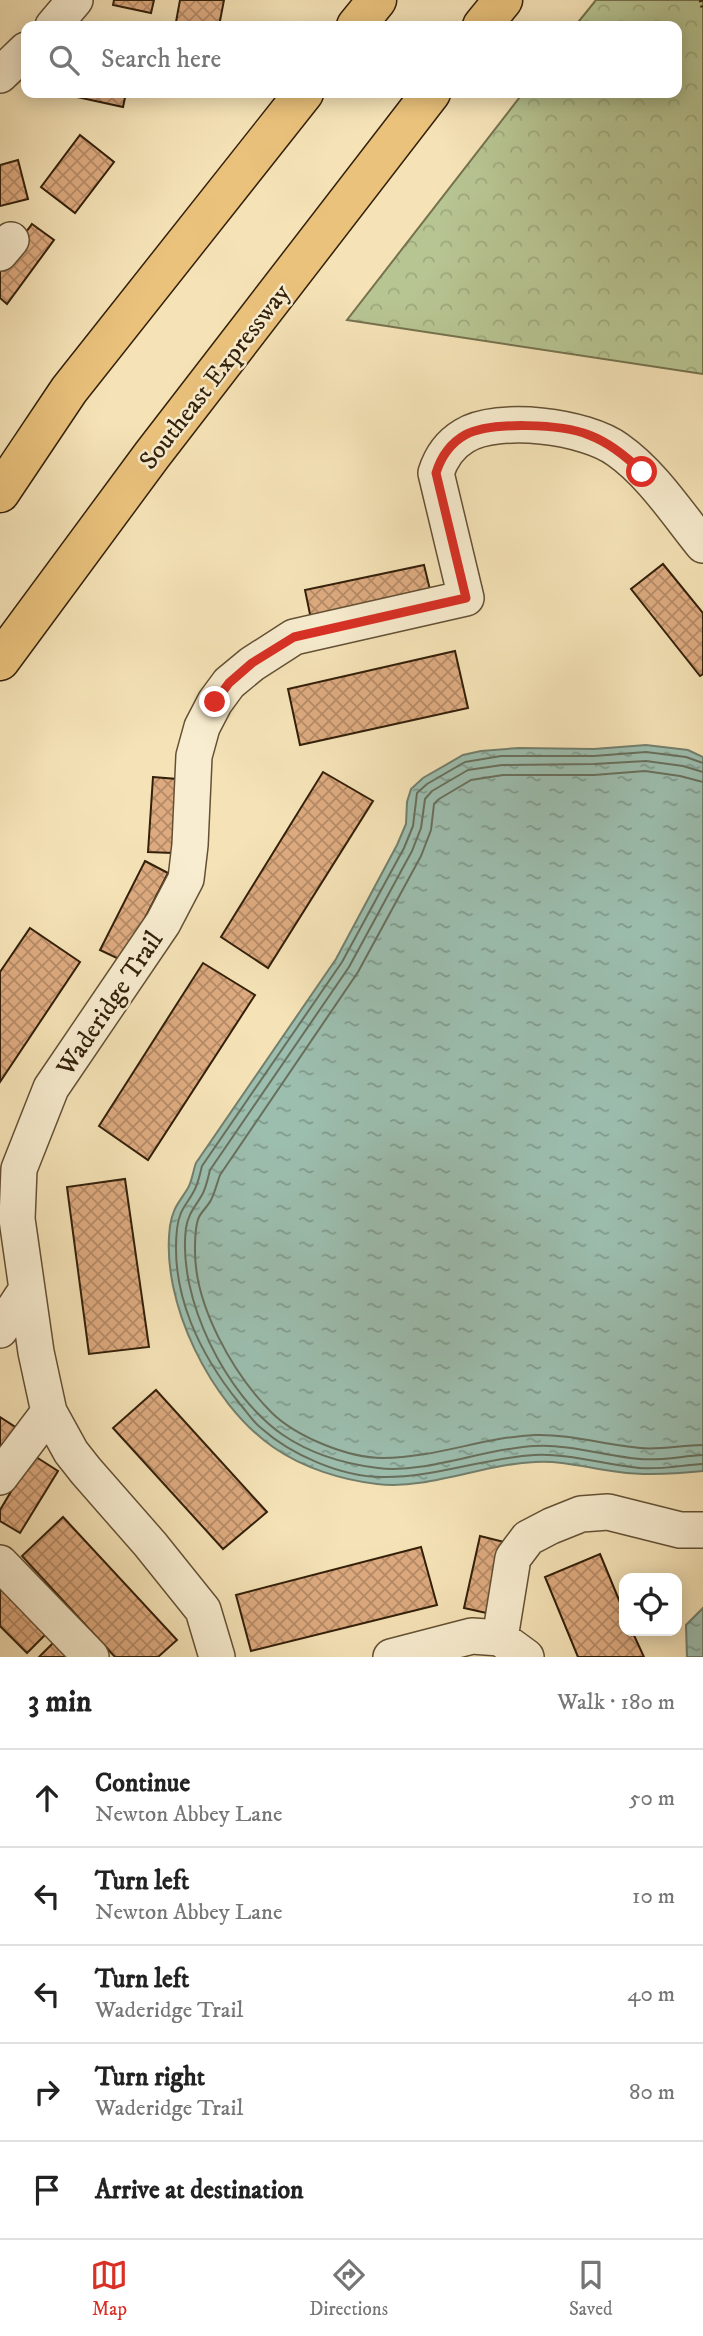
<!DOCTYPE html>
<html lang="en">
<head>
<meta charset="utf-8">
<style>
	:root { --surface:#fff; --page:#f6f6f6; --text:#222; --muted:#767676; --line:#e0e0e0; --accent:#d93025 }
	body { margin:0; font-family:"IM FELL DW Pica",serif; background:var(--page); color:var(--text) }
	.controls { position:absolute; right:21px; bottom:21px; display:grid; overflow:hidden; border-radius:14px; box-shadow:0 4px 18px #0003 }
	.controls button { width:63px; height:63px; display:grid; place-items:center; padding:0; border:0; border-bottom:2px solid var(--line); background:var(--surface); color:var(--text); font:35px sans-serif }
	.stop { position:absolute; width:21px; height:21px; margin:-16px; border:5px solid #d93025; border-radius:50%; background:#fff }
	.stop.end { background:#d93025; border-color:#fff; box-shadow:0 2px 7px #0008 }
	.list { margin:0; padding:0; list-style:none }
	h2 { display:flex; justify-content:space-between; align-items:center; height:91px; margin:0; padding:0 28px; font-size:30px }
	h2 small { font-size:23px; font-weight:400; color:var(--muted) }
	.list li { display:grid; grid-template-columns:46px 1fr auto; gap:21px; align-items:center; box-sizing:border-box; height:98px; padding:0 28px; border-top:2px solid var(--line) }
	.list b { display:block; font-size:26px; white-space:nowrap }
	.list p { margin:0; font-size:23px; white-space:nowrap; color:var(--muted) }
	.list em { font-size:23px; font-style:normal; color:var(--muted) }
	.icon { flex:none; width:38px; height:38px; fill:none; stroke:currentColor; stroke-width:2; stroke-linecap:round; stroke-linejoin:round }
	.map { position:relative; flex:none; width:703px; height:1657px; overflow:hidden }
	.search { position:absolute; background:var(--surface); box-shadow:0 4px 18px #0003; left:21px; right:21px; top:21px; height:77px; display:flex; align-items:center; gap:18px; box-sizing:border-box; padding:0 24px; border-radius:14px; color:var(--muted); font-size:26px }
	.sheet { height:581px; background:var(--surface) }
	nav { display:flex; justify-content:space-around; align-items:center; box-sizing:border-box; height:98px; border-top:2px solid var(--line); background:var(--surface); font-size:19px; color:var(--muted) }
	nav a { display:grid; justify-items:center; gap:4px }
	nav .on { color:var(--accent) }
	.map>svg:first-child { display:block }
	.forest { fill:url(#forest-crowns); stroke:#75724e; stroke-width:2 }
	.water { fill:url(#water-ripples); stroke:#727f6d; stroke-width:2 }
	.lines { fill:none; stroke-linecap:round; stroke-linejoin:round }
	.shore { stroke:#686f5c; stroke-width:2 }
	.building { fill:url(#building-cross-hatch); stroke:#33200a; stroke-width:2 }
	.minor-casing { stroke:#645135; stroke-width:38 }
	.highway-casing { stroke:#33200a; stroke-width:41 }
	.path { stroke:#33200a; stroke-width:4.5; stroke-dasharray:2 3.5; stroke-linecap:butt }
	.minor { stroke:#f8edd0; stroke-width:35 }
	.highway { stroke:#eac27c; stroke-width:38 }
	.route { stroke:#d93025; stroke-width:9 }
	.labels { text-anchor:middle; stroke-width:5; stroke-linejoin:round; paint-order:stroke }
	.street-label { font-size:26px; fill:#33200a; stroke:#f8edd0 }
</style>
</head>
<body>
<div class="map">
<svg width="703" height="1657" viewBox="0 0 703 1657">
	<defs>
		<pattern id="forest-crowns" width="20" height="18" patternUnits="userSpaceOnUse" patternTransform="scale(1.75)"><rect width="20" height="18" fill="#b7c592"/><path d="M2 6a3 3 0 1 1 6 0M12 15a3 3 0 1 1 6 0" fill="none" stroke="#9ea97d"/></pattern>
		<pattern id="water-ripples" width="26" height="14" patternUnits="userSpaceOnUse" patternTransform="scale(1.75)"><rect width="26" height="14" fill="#9cbeaf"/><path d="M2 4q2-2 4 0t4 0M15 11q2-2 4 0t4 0" fill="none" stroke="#809a8d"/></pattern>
		<pattern id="building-cross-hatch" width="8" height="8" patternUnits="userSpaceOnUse" patternTransform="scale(1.75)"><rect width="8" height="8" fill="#deab80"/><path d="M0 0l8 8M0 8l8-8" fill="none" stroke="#b58b67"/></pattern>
	</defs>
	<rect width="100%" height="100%" fill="#f5e3b7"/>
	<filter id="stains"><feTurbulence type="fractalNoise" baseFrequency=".00286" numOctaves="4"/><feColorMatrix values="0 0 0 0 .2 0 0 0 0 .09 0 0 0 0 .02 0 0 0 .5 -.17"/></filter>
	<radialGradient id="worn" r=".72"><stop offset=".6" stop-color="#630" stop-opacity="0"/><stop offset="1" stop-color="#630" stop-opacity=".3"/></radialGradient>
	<!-- forest -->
	<path class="forest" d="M596,0H703V374L347,320L523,93H677V26H575Z"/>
	<!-- water -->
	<path class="water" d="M646,745L688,750L703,757V1471C675,1474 647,1476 619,1472C591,1469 563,1460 535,1462C483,1464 429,1490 377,1484C342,1480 303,1468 273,1447C211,1404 160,1302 170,1226C173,1207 179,1203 188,1188C192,1181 193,1171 196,1163L336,959L397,845L406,824L407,802L411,789L423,778L463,755L481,751L519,748L594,749Z
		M703,1608V1657H687L686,1625Z"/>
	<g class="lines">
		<!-- shore -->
		<path class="shore" d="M703,763L686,757L646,752L594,756H501L465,762L427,784L417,793L413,826L404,848L342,962L202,1166C200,1174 198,1184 194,1191C186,1206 179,1210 177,1229C170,1294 200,1355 240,1404C247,1412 253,1422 261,1428C291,1455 342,1477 382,1477C434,1478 483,1458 534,1455C569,1453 605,1465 639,1468C661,1470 682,1465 703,1464
			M703,772L683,766L646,761L594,764L502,765L468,770L432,791L425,799L421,828L412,851L349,967L210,1170C208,1178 206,1188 202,1195C195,1207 188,1214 186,1228C177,1298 226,1396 283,1435C311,1454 345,1464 378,1468C427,1474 485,1448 535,1446C570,1444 605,1456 640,1459C661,1461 682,1456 703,1455
			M703,782L680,776L645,771L594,775H503L471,780L439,799L434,804L431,830L421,856L358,972L220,1175C217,1183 215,1192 211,1200C208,1206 202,1211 199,1217C195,1226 195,1239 195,1249C194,1305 233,1374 272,1413C297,1437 348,1458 383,1458C435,1458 484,1437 535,1435C570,1434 605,1445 640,1448C661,1450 682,1445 703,1445"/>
	</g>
	<!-- building -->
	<path class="building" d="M114,0H154L151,13L113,5Z
		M180,0H224L219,26H197L176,22Z
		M78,93H126L123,107L77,97Z
		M80,135L114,162L75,213L41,187Z
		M18,160L28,199L0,206V165Z
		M32,224L54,240L7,304L0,298V268Z
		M663,564L703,613V674L700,676L631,589Z
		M424,565L431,594L311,619L305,590Z
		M455,651L468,708L300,745L288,689Z
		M323,772L373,801L268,968L221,937Z
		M153,777L177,779L172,853L148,852Z
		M145,861L168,873L123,961L100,950Z
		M30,928L80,962L0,1082V972Z
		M203,963L255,995L148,1160L99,1126Z
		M125,1179L149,1347L89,1354L67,1187Z
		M156,1390L267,1512L223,1549L113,1428Z
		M0,1417L17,1428L0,1453Z
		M33,1455L58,1471L20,1533L0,1521V1510Z
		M63,1517L177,1640L158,1657H115L22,1556Z
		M480,1536L508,1543L491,1614L464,1608Z
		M421,1547L437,1605L251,1651L236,1595Z
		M600,1554L624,1612V1631H632L644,1657H578L545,1577Z
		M0,1584L47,1633L27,1653L0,1626Z
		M54,1642L68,1657H39Z"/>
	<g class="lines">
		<!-- minor casing -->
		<g class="minor-casing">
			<path id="minor" d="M53,26L75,0
				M0,75L26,50
				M0,253L11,240
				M0,1330L27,1289
				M0,1477L49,1412
				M0,1563L91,1657
				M500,1638L513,1558L528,1538L551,1526L581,1514L608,1512L680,1530H703
				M217,1657L203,1610L150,1544L86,1471L71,1452L49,1412L36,1352L17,1219L19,1169L51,1088L163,923L186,879L190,845L194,756L202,727L215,702L229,683L252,664L294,637L466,598L436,473C441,457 449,445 464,436C498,415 586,426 618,450C652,474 677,513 703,545
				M391,1657L472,1636L500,1638L526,1657"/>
		</g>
		<!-- highway casing -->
		<g class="highway-casing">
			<path id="highway" d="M356,26L377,0
				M482,26L503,0
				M0,493L69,390L304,93
				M0,661L152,455L431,93"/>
		</g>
		<!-- path -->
		<path class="path" d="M701,0L703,9"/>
		<!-- minor -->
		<use href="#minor" class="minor"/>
		<!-- highway -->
		<use href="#highway" class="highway"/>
	</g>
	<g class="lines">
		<!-- route -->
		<path class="route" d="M215,702L229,683L252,663L294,637L466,598L436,473C441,457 449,444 465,435C491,421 562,424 589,435C610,443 626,456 642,472"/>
	</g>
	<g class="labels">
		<!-- street labels -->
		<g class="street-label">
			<text transform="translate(214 376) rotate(-52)" y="9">Southeast Expressway</text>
			<text transform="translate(109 1003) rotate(-56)" y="9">Waderidge Trail</text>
		</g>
	</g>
	<rect width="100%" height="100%" filter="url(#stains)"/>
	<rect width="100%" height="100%" fill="url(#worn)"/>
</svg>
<div class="controls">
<button><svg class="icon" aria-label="locate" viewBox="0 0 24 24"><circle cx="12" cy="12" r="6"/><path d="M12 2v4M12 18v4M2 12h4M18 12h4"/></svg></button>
</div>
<div class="stop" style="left:642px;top:472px"></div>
<div class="stop end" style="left:215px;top:702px"></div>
<div class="search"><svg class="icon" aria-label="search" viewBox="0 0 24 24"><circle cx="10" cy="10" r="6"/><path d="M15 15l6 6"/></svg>Search here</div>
</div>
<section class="sheet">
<h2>3 min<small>Walk · 180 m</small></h2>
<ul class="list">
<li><svg class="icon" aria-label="ahead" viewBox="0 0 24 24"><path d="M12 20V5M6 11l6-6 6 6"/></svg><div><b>Continue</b><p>Newton Abbey Lane</p></div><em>50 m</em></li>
<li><svg class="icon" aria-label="left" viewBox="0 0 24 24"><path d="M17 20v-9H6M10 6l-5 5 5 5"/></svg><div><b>Turn left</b><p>Newton Abbey Lane</p></div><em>10 m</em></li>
<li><svg class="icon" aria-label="left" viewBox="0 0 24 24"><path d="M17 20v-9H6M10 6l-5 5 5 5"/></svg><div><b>Turn left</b><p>Waderidge Trail</p></div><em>40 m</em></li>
<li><svg class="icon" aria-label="right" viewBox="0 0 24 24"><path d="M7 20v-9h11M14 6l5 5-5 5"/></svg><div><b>Turn right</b><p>Waderidge Trail</p></div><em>80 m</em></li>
<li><svg class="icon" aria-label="arrive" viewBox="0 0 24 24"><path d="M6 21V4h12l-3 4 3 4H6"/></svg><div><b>Arrive at destination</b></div></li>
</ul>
</section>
<nav>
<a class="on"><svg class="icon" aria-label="map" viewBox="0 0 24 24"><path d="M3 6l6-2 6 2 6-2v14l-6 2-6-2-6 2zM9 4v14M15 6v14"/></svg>Map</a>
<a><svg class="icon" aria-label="directions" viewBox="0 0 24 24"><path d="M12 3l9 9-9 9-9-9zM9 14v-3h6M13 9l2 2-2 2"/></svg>Directions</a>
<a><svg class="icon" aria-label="saved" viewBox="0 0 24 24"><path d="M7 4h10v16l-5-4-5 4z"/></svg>Saved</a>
</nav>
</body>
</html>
